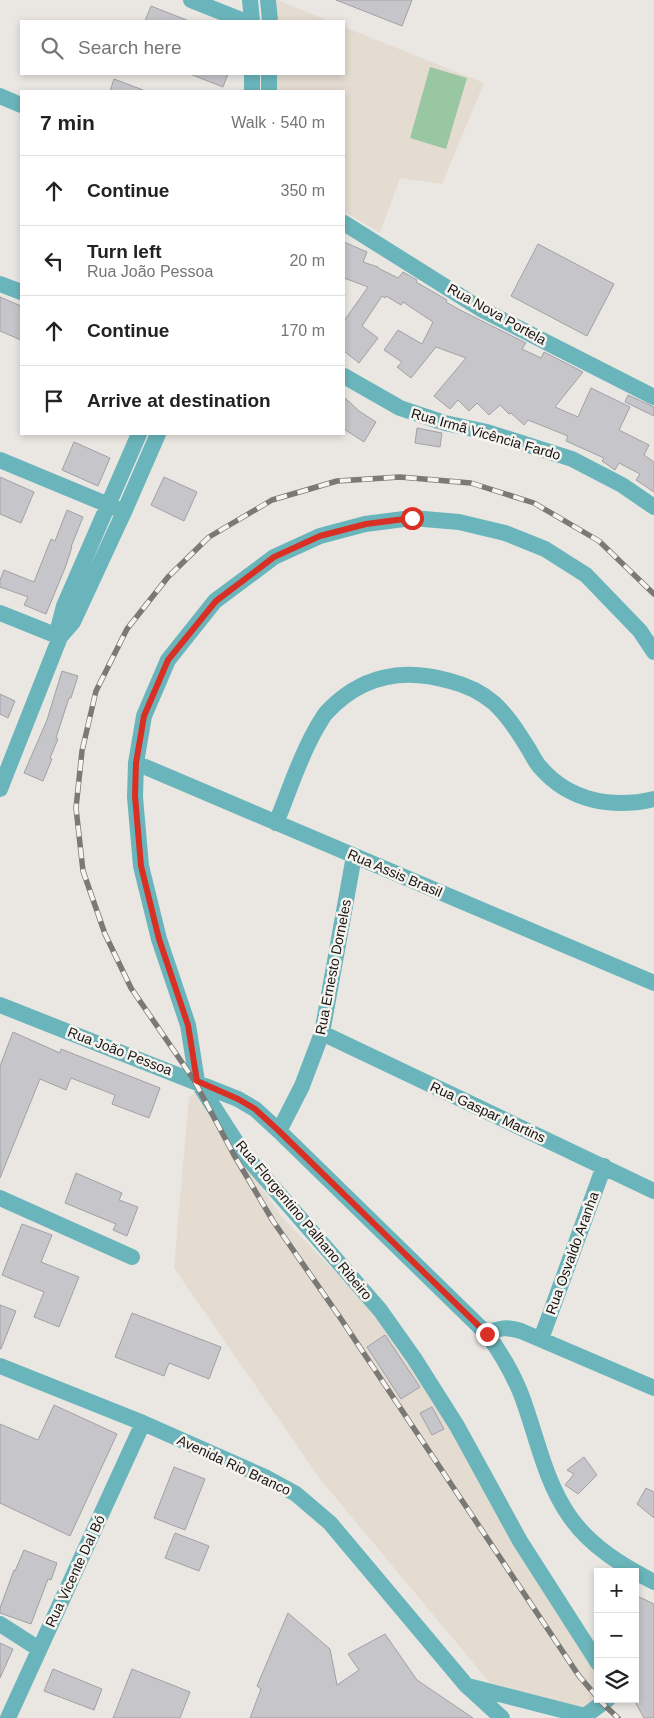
<!DOCTYPE html>
<html lang="en">
<head>
<meta charset="utf-8">
<style>
	:root { --surface:#fff; --page:#f2f2f2; --text:#222; --muted:#767676; --line:#e0e0e0 }
	body { margin:0; font-family:Helvetica,sans-serif; background:var(--page); color:var(--text) }
	.controls { position:absolute; right:15px; bottom:15px; display:grid; overflow:hidden; border-radius:0px; box-shadow:0 2px 8px #0003 }
	.controls button { width:45px; height:45px; display:grid; place-items:center; padding:0; border:0; border-bottom:1px solid var(--line); background:var(--surface); color:var(--text); font:25px sans-serif }
	.stop { position:absolute; width:15px; height:15px; margin:-11px; border:4px solid #d93025; border-radius:50%; background:#fff }
	.stop.end { background:#d93025; border-color:#fff; box-shadow:0 1px 5px #0008 }
	.list { margin:0; padding:0; list-style:none }
	h2 { display:flex; justify-content:space-between; align-items:center; height:65px; margin:0; padding:0 20px; font-size:21px }
	h2 small { font-size:16px; font-weight:400; color:var(--muted) }
	.list li { display:grid; grid-template-columns:32px 1fr auto; gap:15px; align-items:center; box-sizing:border-box; height:70px; padding:0 20px; border-top:1px solid var(--line) }
	.list b { display:block; font-size:19px; white-space:nowrap }
	.list p { margin:0; font-size:16px; white-space:nowrap; color:var(--muted) }
	.list em { font-size:16px; font-style:normal; color:var(--muted) }
	.icon { flex:none; width:28px; height:28px; fill:none; stroke:currentColor; stroke-width:2; stroke-linecap:round; stroke-linejoin:round }
	.map { position:relative; flex:none; width:654px; height:1718px; overflow:hidden }
	.search { position:absolute; background:var(--surface); box-shadow:0 2px 8px #0003; left:20px; top:20px; width:325px; height:55px; display:flex; align-items:center; gap:12px; box-sizing:border-box; padding:0 18px; border-radius:0px; color:var(--muted); font-size:19px }
	.panel { position:absolute; background:var(--surface); box-shadow:0 2px 8px #0003; left:20px; top:90px; width:325px; height:345px; border-radius:0px }
	.map>svg:first-child { display:block }
	.built { fill:#e4dbd1 }
	.green { fill:#99c7a1 }
	.building { fill:#c6c5ca; stroke:#a1a1a5 }
	.lines { fill:none; stroke-linecap:round; stroke-linejoin:round }
	.minor { stroke:#6ab5bb; stroke-width:16 }
	.rail-casing { stroke:#7b7976; stroke-width:5.5 }
	.rail { stroke:#f7f4f0; stroke-width:4; stroke-dasharray:11; stroke-linecap:butt }
	.route { stroke:#d93025; stroke-width:6 }
	.labels { text-anchor:middle; stroke-width:5; stroke-linejoin:round; paint-order:stroke }
	.street-label { font-size:14px; fill:#161514; stroke:#f7f4f0 }
</style>
</head>
<body>
<div class="map">
<svg width="654" height="1718" viewBox="0 0 654 1718">
	<rect width="100%" height="100%" fill="#eae7e3"/>
	<!-- built -->
	<path class="built" d="M277,0L329,21H276Z
		M344,27L484,83L442,184L400,178L380,233L344,211V91H274V74H344Z
		M202,1091L242,1158L281,1216L379,1317L450,1425L598,1677V1699L583,1711L490,1683L320,1479L174,1268L189,1097Z"/>
	<!-- green -->
	<path class="green" d="M430,67L467,78L446,149L410,138Z"/>
	<!-- building -->
	<path class="building" d="M336,0H412L402,26Z
		M151,6L189,21H145Z
		M190,74H228L223,87Z
		M114,79L143,90L142,91H110Z
		M344,242L367,252L363,262L378,267V268L398,278L403,272L417,280L416,282L447,300L446,302L462,311L526,343L522,349L541,358L544,352L583,372L555,407L578,417L591,388L630,407L619,430L649,445L644,455L654,462V492L636,480L640,474L619,463L615,470L602,461L604,458L566,441L568,436L528,420L524,425L511,413L509,414L500,405L489,415L477,403L469,411L458,400L450,409L434,396L466,358L436,347L411,378L397,367L402,362L384,350L398,330L422,344L433,322L403,302L401,305L386,296L385,298L382,296L362,326L378,338L359,363L344,351V321L368,287L344,278Z
		M538,244L614,284L587,336L511,296Z
		M0,297L21,306V340L0,331Z
		M628,395L654,407V416L625,402Z
		M344,397L359,411L376,422L364,442L344,429Z
		M417,428L442,433L440,447L415,443Z
		M74,442L110,458L98,486L62,470Z
		M0,477L34,492L21,523L0,514Z
		M164,477L197,492L184,521L151,505Z
		M67,510L83,517L71,547H72L65,568L46,614L24,605L28,597L0,587V580L4,570L34,582L51,539L55,541Z
		M62,671L78,676L71,698H69L56,738L58,739L50,758L52,759L43,781L24,773L47,720Z
		M0,694L15,701L8,718L0,714Z
		M13,1032L60,1053L61,1049L160,1088L149,1118L112,1104L115,1095L71,1078L66,1090L40,1079L0,1178V1066Z
		M76,1173L122,1193L119,1200L138,1207L127,1236L113,1230L116,1224L65,1203Z
		M22,1224L52,1235L41,1262L79,1277L59,1327L34,1317L44,1292L2,1275Z
		M0,1305L16,1311L1,1349H0Z
		M132,1313L221,1347L209,1379L169,1363L164,1376L115,1357Z
		M385,1335L420,1387L401,1399L367,1347Z
		M54,1405L117,1434L70,1536L0,1503V1424L38,1440Z
		M432,1407L444,1429L432,1435L420,1413Z
		M584,1457L597,1475L578,1494L565,1485L574,1474L567,1470Z
		M174,1467L205,1479L185,1530L154,1518Z
		M646,1488L654,1492V1518L637,1504Z
		M175,1533L209,1546L199,1571L165,1558Z
		M24,1550L57,1563L51,1580L48,1579L31,1624L0,1613V1608L14,1570L15,1571Z
		M635,1595L654,1604V1718H644L635,1702Z
		M288,1613L330,1649L337,1685L359,1670L348,1654L385,1634L417,1680L473,1718H250L261,1689L257,1686Z
		M0,1643L13,1649L0,1678Z
		M53,1669L102,1689L94,1710L44,1691Z
		M132,1669L190,1692L180,1718H113Z"/>
	<g class="lines">
		<!-- minor -->
		<path class="minor" d="M191,0L244,21
			M250,0L252,21
			M268,0L270,21
			M252,91V74
			M269,91V74
			M0,96L21,105
			M344,223L481,309L654,397
			M0,284L21,292
			M344,376L400,408L445,423L487,432L572,459L622,485L654,507
			M0,460L118,509
			M0,613L60,637
			M60,637L59,625L64,606L139,434
			M136,763L654,983
			M0,789L60,637L73,622L124,512L158,434
			M276,823C289,792 299,758 316,729C319,724 322,718 326,713C360,676 403,667 450,681C466,685 481,692 494,703C508,716 518,732 528,748C532,754 535,762 540,767C569,801 612,809 654,799
			M0,1005L238,1099L255,1109L279,1131L487,1334C501,1353 512,1372 521,1394C537,1436 544,1480 570,1517C591,1547 623,1566 654,1582
			M322,1033L654,1191
			M279,1131L302,1086L322,1033L354,856
			M0,1198L132,1257
			M487,1334C499,1327 508,1327 521,1331L654,1388
			M541,1339L604,1166
			M0,1366L143,1423L265,1477L296,1494L330,1523L466,1685L502,1718
			M0,1624L39,1649
			M598,1663L520,1541L457,1426L414,1358L380,1310L244,1154L197,1081L188,1025L159,939L141,866L135,797L136,763L144,716L168,660L215,601L274,557L320,536L365,524L412,518L459,522L505,533L545,549L586,575L640,631L654,652
			M468,1686L585,1716
			M8,1718L143,1423
			M587,1718L585,1716L608,1699"/>
		<!-- rail casing -->
		<g class="rail-casing">
			<path id="rail" d="M598,1698L579,1676L339,1316L273,1221L234,1155L194,1080L131,988L105,934L83,871L76,808L82,751L96,691L127,629L168,577L209,537L272,500L337,481L400,477L471,483L534,503L599,541L654,594
				M598,1699L618,1718"/>
		</g>
		<!-- rail -->
		<use href="#rail" class="rail"/>
	</g>
	<g class="lines">
		<!-- route -->
		<path class="route" d="M412,518L366,524L320,536L274,557L216,601L168,660L144,716L136,763L135,796L141,866L159,939L188,1025L197,1081L238,1099L255,1109L279,1131L487,1334"/>
	</g>
	<g class="labels">
		<!-- street labels -->
		<g class="street-label">
			<text transform="translate(497 314) rotate(29)" y="5">Rua Nova Portela</text>
			<text transform="translate(486 434) rotate(16)" y="5">Rua Irmã Vicência Fardo</text>
			<text transform="translate(395 873) rotate(23)" y="5">Rua Assis Brasil</text>
			<text transform="translate(333 967) rotate(-79)" y="5">Rua Ernesto Dorneles</text>
			<text transform="translate(120 1051) rotate(21)" y="5">Rua João Pessoa</text>
			<text transform="translate(488 1112) rotate(25)" y="5">Rua Gaspar Martins</text>
			<text transform="translate(304 1220) rotate(50)" y="5">Rua Florgentino Palhano Ribeiro</text>
			<text transform="translate(572 1253) rotate(-70)" y="5">Rua Osvaldo Aranha</text>
			<text transform="translate(234 1465) rotate(25)" y="5">Avenida Rio Branco</text>
			<text transform="translate(75 1571) rotate(-65)" y="5">Rua Vicente Dal Bó</text>
		</g>
	</g>
</svg>
<div class="controls">
<button>+</button>
<button>−</button>
<button><svg class="icon" aria-label="layers" viewBox="0 0 24 24"><path d="M12 4l9 5-9 5-9-5zM3 14l9 5 9-5"/></svg></button>
</div>
<div class="stop" style="left:412px;top:518px"></div>
<div class="stop end" style="left:487px;top:1334px"></div>
<div class="search"><svg class="icon" aria-label="search" viewBox="0 0 24 24"><circle cx="10" cy="10" r="6"/><path d="M15 15l6 6"/></svg>Search here</div>
<section class="panel">
<h2>7 min<small>Walk · 540 m</small></h2>
<ul class="list">
<li><svg class="icon" aria-label="ahead" viewBox="0 0 24 24"><path d="M12 20V5M6 11l6-6 6 6"/></svg><div><b>Continue</b></div><em>350 m</em></li>
<li><svg class="icon" aria-label="left" viewBox="0 0 24 24"><path d="M17 20v-9H6M10 6l-5 5 5 5"/></svg><div><b>Turn left</b><p>Rua João Pessoa</p></div><em>20 m</em></li>
<li><svg class="icon" aria-label="ahead" viewBox="0 0 24 24"><path d="M12 20V5M6 11l6-6 6 6"/></svg><div><b>Continue</b></div><em>170 m</em></li>
<li><svg class="icon" aria-label="arrive" viewBox="0 0 24 24"><path d="M6 21V4h12l-3 4 3 4H6"/></svg><div><b>Arrive at destination</b></div></li>
</ul>
</section>
</div>
</body>
</html>
